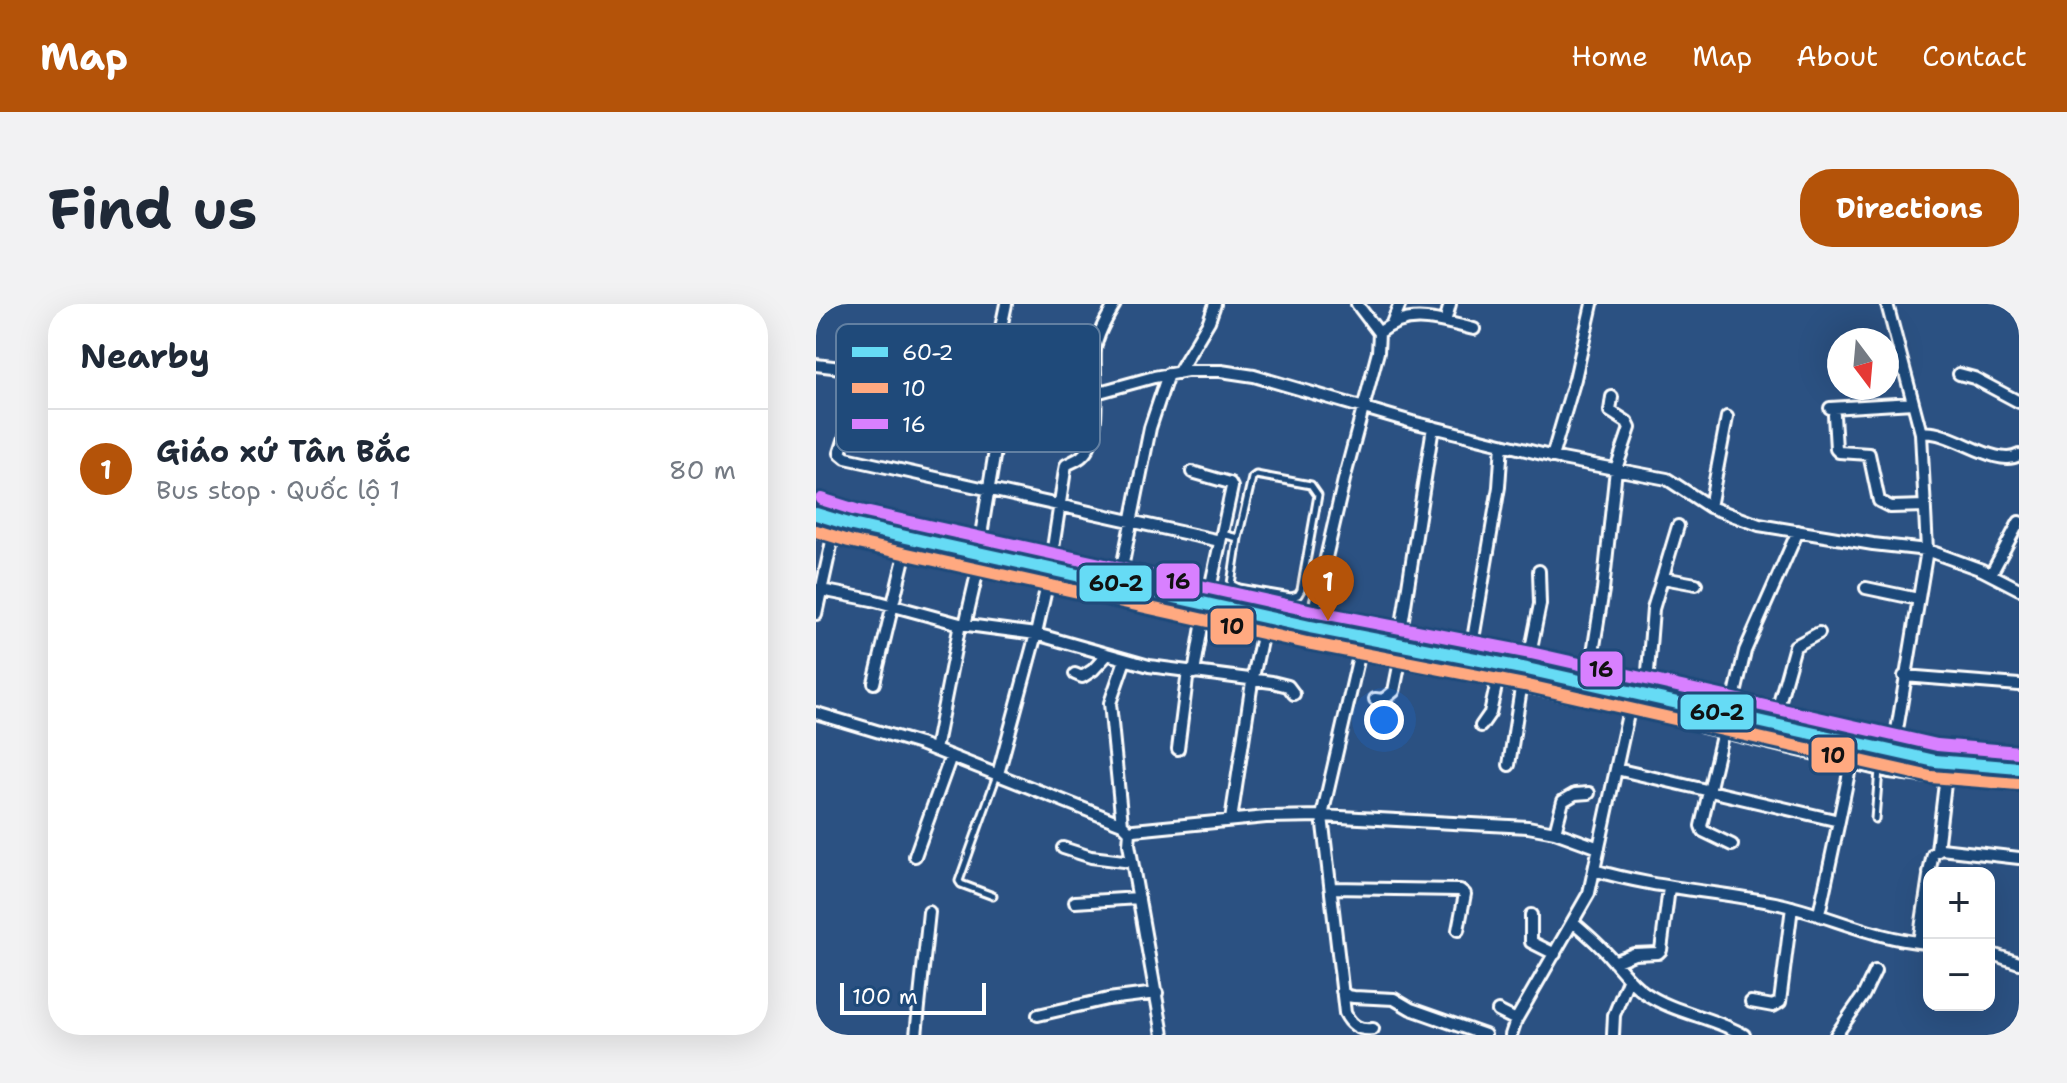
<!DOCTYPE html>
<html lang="en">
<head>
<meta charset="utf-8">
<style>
	:root { --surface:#fff; --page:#f2f2f3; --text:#1f2937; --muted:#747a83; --line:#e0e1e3; --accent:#b45309 }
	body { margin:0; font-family:"Shantell Sans",sans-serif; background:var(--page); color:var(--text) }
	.controls { position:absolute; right:24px; bottom:24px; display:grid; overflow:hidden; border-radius:16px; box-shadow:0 8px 32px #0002 }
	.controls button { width:72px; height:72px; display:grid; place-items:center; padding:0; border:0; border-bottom:2px solid var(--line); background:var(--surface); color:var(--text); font:40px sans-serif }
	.compass { position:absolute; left:1011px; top:24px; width:72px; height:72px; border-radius:50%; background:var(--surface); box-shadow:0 8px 32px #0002; rotate:164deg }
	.scale { position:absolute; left:24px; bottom:20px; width:146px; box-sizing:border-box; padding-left:8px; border:4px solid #fff; border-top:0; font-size:22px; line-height:28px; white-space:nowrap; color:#fff; -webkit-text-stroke:6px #1f4a7a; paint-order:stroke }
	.you { position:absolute; left:568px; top:416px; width:28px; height:28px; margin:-20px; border:6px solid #fff; border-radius:50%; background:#1a73e8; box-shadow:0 0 0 12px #1a73e833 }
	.badge { display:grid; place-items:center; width:52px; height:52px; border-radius:50%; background:var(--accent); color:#fff; font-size:26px; font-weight:700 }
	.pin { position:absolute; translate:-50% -66px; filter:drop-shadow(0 2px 4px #0008) }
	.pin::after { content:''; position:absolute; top:42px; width:28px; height:24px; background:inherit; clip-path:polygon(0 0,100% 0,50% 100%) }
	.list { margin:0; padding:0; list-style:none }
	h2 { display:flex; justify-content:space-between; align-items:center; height:104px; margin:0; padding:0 32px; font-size:34px }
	h2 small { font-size:26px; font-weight:400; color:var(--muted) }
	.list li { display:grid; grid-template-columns:52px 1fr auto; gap:24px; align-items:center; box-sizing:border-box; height:120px; padding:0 32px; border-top:2px solid var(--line) }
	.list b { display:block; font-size:30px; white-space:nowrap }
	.list p { margin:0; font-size:26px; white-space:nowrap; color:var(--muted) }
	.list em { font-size:26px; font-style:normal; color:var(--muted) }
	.map { position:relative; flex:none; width:1203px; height:731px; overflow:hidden; border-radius:32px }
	header { display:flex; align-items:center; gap:48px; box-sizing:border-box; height:112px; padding:0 40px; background:var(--accent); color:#fff }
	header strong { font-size:38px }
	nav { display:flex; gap:44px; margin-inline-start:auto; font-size:28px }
	.intro { display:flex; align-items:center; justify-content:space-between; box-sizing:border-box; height:192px; padding:0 48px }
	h1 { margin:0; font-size:56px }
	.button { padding:20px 36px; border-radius:32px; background:var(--accent); color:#fff; font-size:28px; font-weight:700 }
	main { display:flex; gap:48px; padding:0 48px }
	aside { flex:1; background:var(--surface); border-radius:32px; box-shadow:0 8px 32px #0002 }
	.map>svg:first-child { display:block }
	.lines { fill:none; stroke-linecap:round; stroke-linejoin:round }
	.service-casing { stroke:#fff; stroke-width:11 }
	.minor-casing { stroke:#fff; stroke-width:16 }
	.trunk-casing { stroke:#fff; stroke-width:24 }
	.service { stroke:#1f4a7a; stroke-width:5 }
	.minor { stroke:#1f4a7a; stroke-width:10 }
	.trunk { stroke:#1f4a7a; stroke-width:18 }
	.bus-1-casing { stroke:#1f4a7a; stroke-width:18 }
	.bus-2-casing { stroke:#1f4a7a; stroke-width:18 }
	.bus-3-casing { stroke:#1f4a7a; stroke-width:18 }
	.bus-1 { stroke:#66dbf5; stroke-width:12 }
	.bus-2 { stroke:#ffa980; stroke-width:12 }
	.bus-3 { stroke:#d880ff; stroke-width:12 }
	.key { fill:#1f4a7a; stroke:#6280a2; stroke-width:2 }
	.key-label { font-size:22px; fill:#fff }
	.line-badge { stroke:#1f4a7a; stroke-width:3 }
	.pale-badge-label { font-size:22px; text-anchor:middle; font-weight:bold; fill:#111 }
</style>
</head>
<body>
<header>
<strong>Map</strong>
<nav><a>Home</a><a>Map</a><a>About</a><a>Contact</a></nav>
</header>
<div class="intro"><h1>Find us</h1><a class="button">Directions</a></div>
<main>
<aside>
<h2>Nearby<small></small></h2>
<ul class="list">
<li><span class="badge">1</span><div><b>Giáo xứ Tân Bắc</b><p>Bus stop · Quốc lộ 1</p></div><em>80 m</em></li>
</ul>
</aside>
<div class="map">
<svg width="1203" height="731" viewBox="0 0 1203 731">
	<rect width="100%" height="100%" fill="#2b5182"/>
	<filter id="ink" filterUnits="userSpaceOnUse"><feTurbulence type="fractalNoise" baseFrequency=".0125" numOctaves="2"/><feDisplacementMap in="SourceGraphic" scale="16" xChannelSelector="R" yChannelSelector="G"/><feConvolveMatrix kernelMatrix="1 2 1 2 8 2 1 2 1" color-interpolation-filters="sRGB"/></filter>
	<g filter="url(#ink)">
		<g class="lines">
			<!-- service casing -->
			<g class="service-casing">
				<path id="service" d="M406,230L422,234L415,280L423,284L475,293L482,291L485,286L502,191L495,181L440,171L436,174L422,234
					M1059,515L1063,466
					M177,592L145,580L143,577L181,471"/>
			</g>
			<!-- minor casing -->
			<g class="minor-casing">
				<path id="minor" d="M1071,0L1105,129L1111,246L1077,450
					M629,18L634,0
					M576,19L584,0
					M563,29C593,4 624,17 658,25
					M0,61L249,91L280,89L338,73L371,67H405L438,72L596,118L686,140L746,155L851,175L894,203L943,221L1057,240L1111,246L1166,266L1203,285
					M362,69L393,17L399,0
					M1143,70L1158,74L1203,98
					M173,81L190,0
					M1014,104L1097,99
					M1018,111L1020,145L1023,148L1053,150L1063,197L1075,203L1109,202
					M35,115L24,149L30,154L404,237
					M1105,129C1134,124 1179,165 1203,151
					M736,153L759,75L776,0
					M376,168L414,179L416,183L391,299
					M894,203L911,113
					M162,249L179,147
					M234,264L249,166L250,161C255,158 262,156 266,152C287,134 277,71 279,46C281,30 291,14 299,0
					M1175,270L1203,218
					M847,274L880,280
					M303,279L334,124L352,70
					M1050,284L1102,295
					M0,285L56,296L144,320L220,330L333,362L456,378L472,382L478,390
					M0,310L18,228
					M149,321L163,261
					M494,323L528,176L562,48L563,29L541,0
					M583,340L617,123
					M545,343L506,512L529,709C535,721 543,727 557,725
					M654,353L683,183L686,140
					M711,365L724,300L723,267
					M378,369L388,311
					M259,370L266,373L277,366L290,352
					M1088,372L1203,381
					M58,379L90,246
					M772,380L787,286L800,165L814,124L811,118L794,107L796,93
					M830,393L837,305L862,222
					M559,395L567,396L578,387L585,352
					M0,409L104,440L306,520L314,528
					M914,412L929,347L982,227
					M957,421L979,342L1003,329
					M665,422L674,409L682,373
					M908,423L885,522L887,527L916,541
					M362,445L372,367
					M119,446L144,320
					M693,461L706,378
					M800,465L1023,517L1036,454
					M182,470L220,330L232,276
					M415,516L436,378L448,323
					M306,520L294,399L309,356
					M739,528L747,497L759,490L773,489
					M247,544L275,553L316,558
					M1121,546L1130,471
					M99,552L135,452
					M778,566C837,584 898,587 959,599C1012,610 1059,636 1113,639
					M1113,569L1117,550L1125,545L1203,554
					M515,584L644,586L649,590L642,626
					M259,598L323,594
					M1003,610L1023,517
					M715,611V638L739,650
					M757,618C770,629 783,640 794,653C806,666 814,679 829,689C858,709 897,713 928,731
					M1103,638L1113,572
					M1173,649L1203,659
					M798,658L818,650L842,649L845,646L853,584
					M526,687L531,692L538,693L578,695L595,705L669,731
					M935,698L957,702L964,698L976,603
					M682,707L700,716
					M222,711L292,695L341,689
					M100,731L113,608
					M347,731L313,540L314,528L318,526L450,513L506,512L712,523L739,528L783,544
					M695,731L700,716L773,589L814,401
					M797,731L798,711L812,676
					M1020,731L1047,692L1059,667"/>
			</g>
			<!-- trunk casing -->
			<g class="trunk-casing">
				<path id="trunk" d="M0,210L36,221L494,323L711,365L1119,457L1203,464
					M0,224L31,231
					M251,280L390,312
					M607,356L769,391
					M888,419L1074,464L1130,471L1184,474"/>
			</g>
			<!-- service -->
			<use href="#service" class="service"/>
			<!-- minor -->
			<use href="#minor" class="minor"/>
			<!-- trunk -->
			<use href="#trunk" class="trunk"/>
			<!-- bus-1 casing -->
			<g class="bus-1-casing">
				<path id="bus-1" d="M0,210L36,221L494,323L711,365L1119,457L1203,464"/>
			</g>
			<!-- bus-2 casing -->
			<g class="bus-2-casing">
				<path id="bus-2" d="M0,227L33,237L491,339L708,381L1115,473L1202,480"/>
			</g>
			<!-- bus-3 casing -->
			<g class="bus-3-casing">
				<path id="bus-3" d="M5,195L40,206L497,307L715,349L1121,441L1203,448"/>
			</g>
			<!-- bus-1 -->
			<use href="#bus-1" class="bus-1"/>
			<!-- bus-2 -->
			<use href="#bus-2" class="bus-2"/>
			<!-- bus-3 -->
			<use href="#bus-3" class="bus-3"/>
		</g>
	</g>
	<!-- legend -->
	<rect x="20" y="20" width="264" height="128" rx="12" class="key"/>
	<rect x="36" y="43" width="36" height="10" fill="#66dbf5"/>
	<rect x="36" y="79" width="36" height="10" fill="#ffa980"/>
	<rect x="36" y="115" width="36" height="10" fill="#d880ff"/>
	<g class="key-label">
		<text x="86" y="56">60-2</text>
		<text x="86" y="92">10</text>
		<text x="86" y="128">16</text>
	</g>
	<g class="line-badge">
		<rect x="339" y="258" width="46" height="38" rx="8" fill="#d880ff"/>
		<rect x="262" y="260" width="75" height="39" rx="8" fill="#66dbf5"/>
		<rect x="393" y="303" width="46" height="39" rx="8" fill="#ffa980"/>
		<rect x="763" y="346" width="45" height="38" rx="8" fill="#d880ff"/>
		<rect x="863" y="389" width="76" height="38" rx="8" fill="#66dbf5"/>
		<rect x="994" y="432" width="46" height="38" rx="8" fill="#ffa980"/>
	</g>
	<g class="pale-badge-label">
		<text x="362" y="285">16</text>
		<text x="300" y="287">60-2</text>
		<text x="416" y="330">10</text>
		<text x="785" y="373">16</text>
		<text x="901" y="416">60-2</text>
		<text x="1017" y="459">10</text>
	</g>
</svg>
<div class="controls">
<button>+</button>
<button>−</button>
</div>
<svg class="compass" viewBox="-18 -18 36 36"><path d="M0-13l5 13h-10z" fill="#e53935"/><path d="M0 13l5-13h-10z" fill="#747a83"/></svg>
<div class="scale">100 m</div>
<div class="you"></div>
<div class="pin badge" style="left:512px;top:317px">1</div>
</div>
</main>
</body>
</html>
